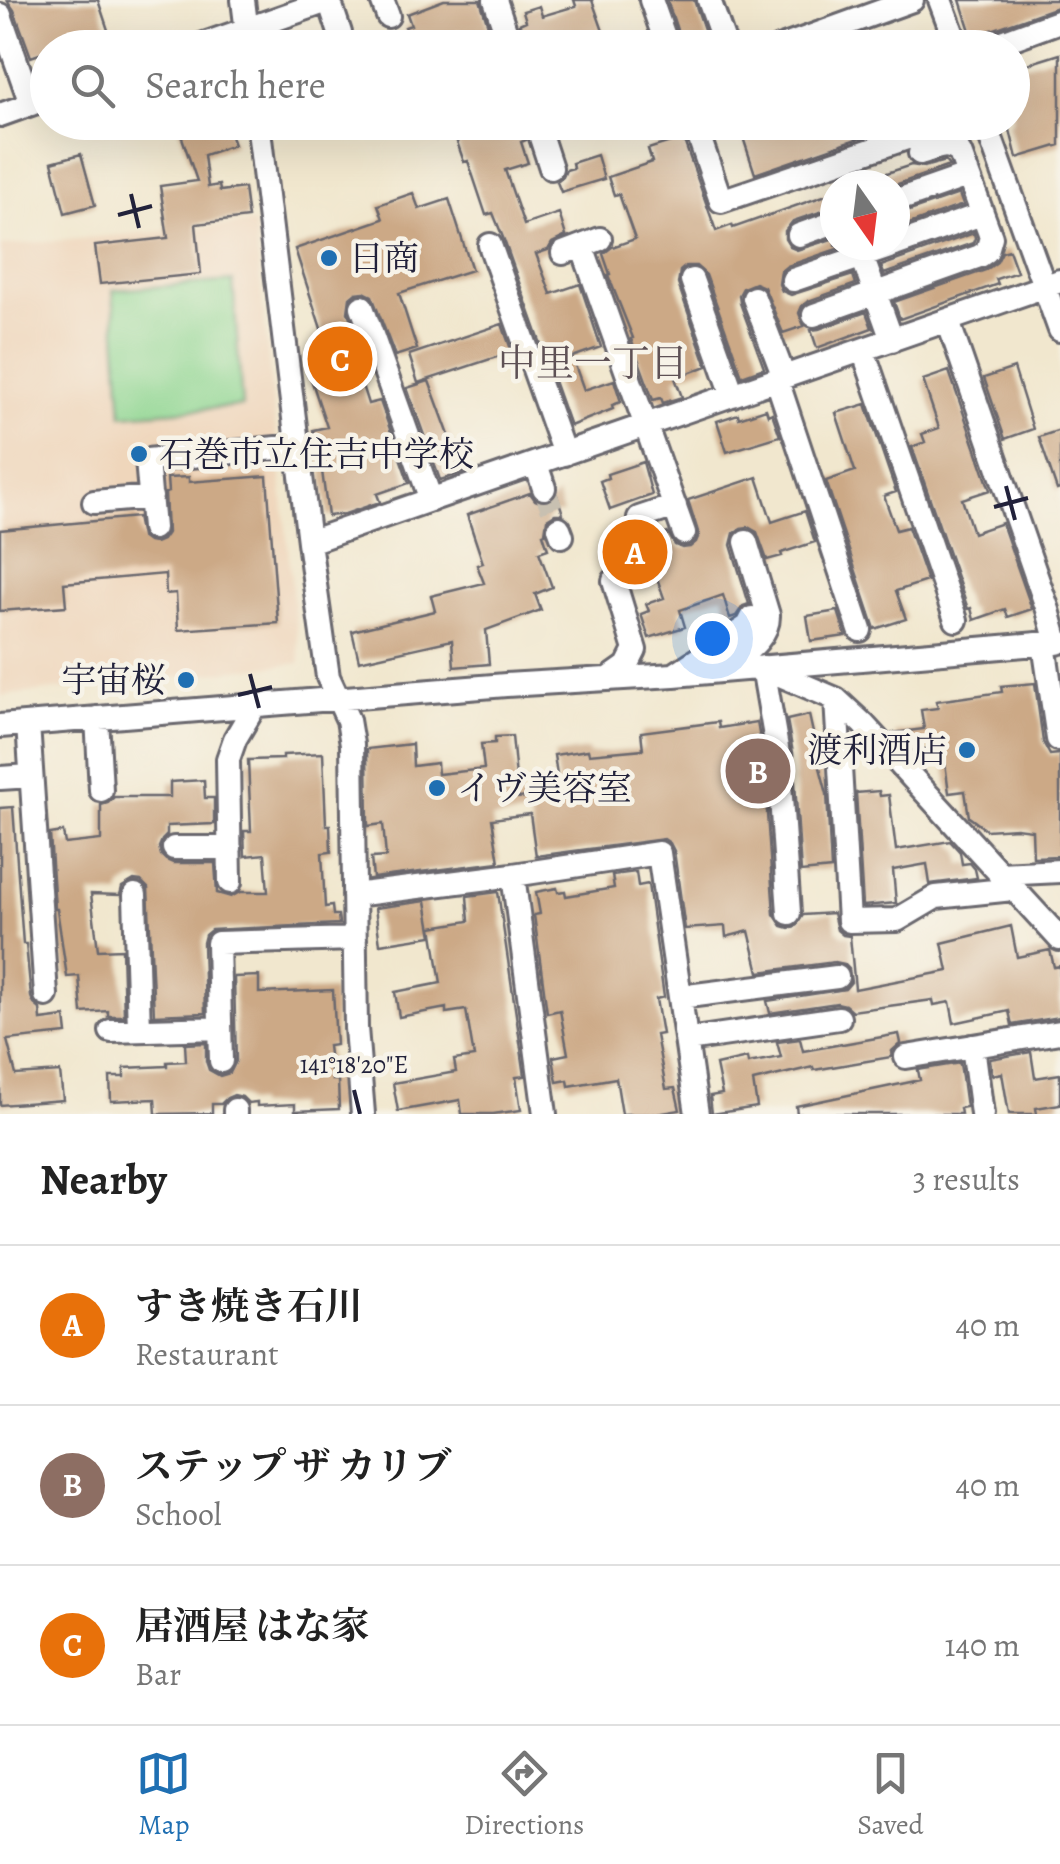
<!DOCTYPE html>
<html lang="en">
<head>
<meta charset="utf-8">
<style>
	:root { --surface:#fff; --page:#f2f2f2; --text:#222; --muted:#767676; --line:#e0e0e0; --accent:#1f6fb2 }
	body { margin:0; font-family:Alegreya,"Noto Serif JP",serif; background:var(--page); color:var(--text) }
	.compass { position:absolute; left:820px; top:170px; width:90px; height:90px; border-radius:50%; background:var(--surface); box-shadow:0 10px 40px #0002; rotate:166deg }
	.you { position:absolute; left:712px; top:638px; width:35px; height:35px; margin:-25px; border:8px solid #fff; border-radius:50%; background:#1a73e8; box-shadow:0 0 0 15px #1a73e833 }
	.badge { display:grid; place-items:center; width:65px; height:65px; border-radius:50%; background:var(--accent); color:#fff; font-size:32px; font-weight:700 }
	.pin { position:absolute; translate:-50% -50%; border:5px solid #fff; box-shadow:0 2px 10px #0006 }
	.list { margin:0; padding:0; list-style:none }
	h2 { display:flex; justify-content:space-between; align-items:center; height:130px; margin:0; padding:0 40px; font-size:42px }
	h2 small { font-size:32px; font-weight:400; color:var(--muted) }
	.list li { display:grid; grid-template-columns:65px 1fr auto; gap:30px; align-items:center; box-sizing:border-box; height:160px; padding:0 40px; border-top:2px solid var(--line) }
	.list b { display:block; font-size:38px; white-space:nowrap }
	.list p { margin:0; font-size:32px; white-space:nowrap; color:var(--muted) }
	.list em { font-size:32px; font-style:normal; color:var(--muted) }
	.icon { flex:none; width:55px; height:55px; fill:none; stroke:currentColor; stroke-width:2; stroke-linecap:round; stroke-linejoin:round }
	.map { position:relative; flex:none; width:1060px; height:1114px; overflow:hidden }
	.search { position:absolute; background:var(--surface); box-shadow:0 10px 40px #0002; left:30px; right:30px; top:30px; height:110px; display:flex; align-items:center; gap:25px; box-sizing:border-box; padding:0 35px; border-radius:55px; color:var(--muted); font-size:38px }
	.sheet { height:610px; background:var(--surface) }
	nav { display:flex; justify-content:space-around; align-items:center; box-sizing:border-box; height:140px; border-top:2px solid var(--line); background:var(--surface); font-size:28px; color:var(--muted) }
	nav a { display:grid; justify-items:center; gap:5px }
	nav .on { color:var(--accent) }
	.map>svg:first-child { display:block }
	.built { fill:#efd6bb }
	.green { fill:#8ed691; stroke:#587c66; stroke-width:2.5 }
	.building { fill:#cca986 }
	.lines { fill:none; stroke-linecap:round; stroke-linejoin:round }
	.minor-tunnel { stroke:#c8c0b1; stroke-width:22; stroke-dasharray:22 11; stroke-linecap:butt }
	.minor-casing { stroke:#6a676e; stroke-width:28 }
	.minor { stroke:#fff; stroke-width:22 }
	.ticks { fill:none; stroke:#22223b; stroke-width:4 }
	.poi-dot { fill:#1f6fb2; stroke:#f7f3e8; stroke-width:4 }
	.labels { text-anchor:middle; stroke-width:9; stroke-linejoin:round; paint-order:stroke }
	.poi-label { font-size:35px; fill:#22223b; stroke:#f7f3e8; text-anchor:start }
	.neighbourhood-label { font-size:38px; fill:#5e5155; stroke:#f7f3e8 }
	.ticks-label { font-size:25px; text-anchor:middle; fill:#22223b; stroke:#f7f3e8; stroke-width:9; stroke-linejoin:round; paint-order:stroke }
</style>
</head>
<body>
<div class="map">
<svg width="1060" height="1114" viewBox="0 0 1060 1114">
	<rect width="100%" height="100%" fill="#f7f3e8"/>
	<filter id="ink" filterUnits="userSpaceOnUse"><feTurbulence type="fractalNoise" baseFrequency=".01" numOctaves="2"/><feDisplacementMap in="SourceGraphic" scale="20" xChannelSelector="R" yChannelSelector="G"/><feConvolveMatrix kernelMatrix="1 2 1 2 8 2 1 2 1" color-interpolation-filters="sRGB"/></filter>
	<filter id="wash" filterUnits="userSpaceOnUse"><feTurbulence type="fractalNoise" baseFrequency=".0048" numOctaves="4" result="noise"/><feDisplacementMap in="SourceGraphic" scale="40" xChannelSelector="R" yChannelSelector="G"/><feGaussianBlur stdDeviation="2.25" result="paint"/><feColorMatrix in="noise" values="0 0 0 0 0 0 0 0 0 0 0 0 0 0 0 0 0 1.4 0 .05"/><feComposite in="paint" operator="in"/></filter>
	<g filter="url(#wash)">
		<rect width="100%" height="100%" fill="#f1e7ce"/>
		<!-- built -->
		<path class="built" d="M254,223L300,663L0,696V246Z"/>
		<!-- green -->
		<path class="green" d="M233,281L242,406L122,415L113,290Z"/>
		<g id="blocks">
			<!-- building -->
			<path class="building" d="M7,0H98L112,42L96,48H48V51L31,57L14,10Z
				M444,0H480L495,48H455L454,43L464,40L461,30L412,48L405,27L411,25L407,14Z
				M574,0H592L604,34L563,47L560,39L526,48L519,24L526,21L523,11L539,6L542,16L576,6Z
				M667,0H694L709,44L699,48H683Z
				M960,0H1060V6L972,37Z
				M1060,54V145L1017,158L1008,122H1012V69Z
				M187,122H226L234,145L204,155L208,187L219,185L220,191L244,188L248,218L196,224L201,274L100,284L95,246L168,238L160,186L197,181L178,126Z
				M450,122H521L526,140L521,142L528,163L505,170L524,225L559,213L566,236L552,243L548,250L536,254L551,294L580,284L601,347L572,357L584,390L614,380L621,402L612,405L613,409L570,426L504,240L493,213L486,215L468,161L464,162Z
				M738,122H827L828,130L853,122H906L755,174Z
				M683,138L716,231L732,225L733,228L835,192V207L793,221L785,231V239L790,247L797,250L835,238V245H843V247L787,266L781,271L779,284L782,291L791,295L853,275L856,284L808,301L802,306L799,313L804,326L783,333L764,287L755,283L743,288L739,295L740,303L764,368L742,376L706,275L696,266H686L680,271L678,284L707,366L675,378L682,397L663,403L661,398L653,400L631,339L633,338L608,275L610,274L603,254L612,247L635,239L619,194L614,195L608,177L652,162L648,149Z
				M81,154L95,205L65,213L52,162Z
				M597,155L604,179L561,192L557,182L563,177L566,170L573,168L572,163Z
				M945,161L949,166L895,185H860V182L911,165L924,167Z
				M413,193L419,209L449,199L472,270L399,293L417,349L395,356L372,296L364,292L356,293L350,298L348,312L367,365L357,370L368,404L380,401L409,483L377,494L380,502L345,514L328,516L322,471L313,430L327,427L306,364L330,356L295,249L383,219L378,205Z
				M959,194L963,205L895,229V216Z
				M974,233L975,238L973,243L884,274L881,266Z
				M1009,250L1017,272L996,279L998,284L900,319L894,302L986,270L997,262L1002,252Z
				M866,312L872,328L817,348L811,330L819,329Z
				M502,324L512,352L418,383L409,355Z
				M1014,368L1033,429L1005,439L984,378Z
				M949,371L990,490L962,499L973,533L1002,523L1032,609L1008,617L1005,609L974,620L971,608L968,609L912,447L925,442L922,434L939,428L923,380Z
				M429,381L463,473L440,480L407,388Z
				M866,404L896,492L884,496L896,530L908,527L927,581L896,591L906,619L875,629L826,481L855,471L836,413Z
				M766,409L768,415L772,413L780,436L727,452L717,421L738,414L739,418Z
				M1060,430V489L1057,490L1039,437Z
				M643,462L652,495L610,510L600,481L608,478L607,474Z
				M267,476L278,623L178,630L176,593L166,594L165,574L64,583L66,606L0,611V530L137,517L141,537L148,542L155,543L162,540L167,533L165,493L168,492L167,478L189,477V482Z
				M757,477L772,522L805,511L815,542L781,553L782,556L767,560L757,532L748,527L741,528L734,533L731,545L749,604L743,606L736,616L730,618L723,595L680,610L685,627L649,638L641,614L649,611L646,604L664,598L644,541L668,533L675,545L682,548L690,547L696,542L699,535L688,500Z
				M530,493L535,500L542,503L550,502L557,495L563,514H555L547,519L545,533L543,534L548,549L539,552L552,587L535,594L541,610L486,630L489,664L454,667L452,640L359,661L352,631L435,611L431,596L484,583L477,565L483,563L467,515Z
				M838,611L846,636L811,641L807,616Z
				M1035,683L1043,742L1050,755L1060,754V856L1033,857L1032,830L1016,828L986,830L981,826L969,817L965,791L949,793L943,747L908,751L893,733L924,729L921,710L938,708L936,701L1002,692L1001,686Z
				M809,715L817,751L824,747V759L818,760L827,794L831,869L801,872L793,753L787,720Z
				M718,722L719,728L757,722L763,756L774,914L782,926L789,928L796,926L803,915L833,913L837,930L843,935L850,936L855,989L948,971L942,943L1011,926L1017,957L1050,950L1054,967L1060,966V1017L1012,1025L1009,1011L954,1023L950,1002L934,1005L933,1000L852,1011L845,1005L837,1003L770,1013L767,1001L845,989L851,982L849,969L844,964L835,962L759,972L749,931L726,937L725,926L685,929L674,851L670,843L664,839L536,856L530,814L492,819L499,862L373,878L371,858L386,857L383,824L368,826L367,749L412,744L413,766L437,763L438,774L484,769L481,744L495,743V737L512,736L518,798L560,794L554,755L588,750L589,754L643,749L641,732Z
				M323,753L326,825H330L331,852L322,853L325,907L332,906L333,915H338L339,924L211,930L205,935L203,943L205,1013L154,1015L148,888L141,881L134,880L122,887L120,895L91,894L98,950L122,949L124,1016H108V1011L82,1013L79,976L67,977L57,909H55L50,834L63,832L65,844L101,840V805L108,803L114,797H170V782L204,780L205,798H214V824L167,826V835L162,840L159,847L161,855L166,860L173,863H215L217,893L231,897L240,892H268L265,854L245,856L244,831H251L248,760L283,759V755Z
				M879,791L880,796L889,795L896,850L950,841L960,852L962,864L970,863L975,869L977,878L930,884L927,864L893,870L896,903L863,906L856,793Z
				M13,807L23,944H26L31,997L34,1004L40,1009L41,1020L65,1017L67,1034L7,1040L16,1075L60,1072L63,1100L0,1105V808Z
				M636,872L638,886L648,884L664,997L656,999L662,1034L656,1035L666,1089L675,1088L680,1110L657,1114H622L616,1078L569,1086L568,1080L557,1082L553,1057L568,1054L560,1010L547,1013L534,915L540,914L536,892L557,888L558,892L565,891L566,896L614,888L612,875Z
				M498,892L525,1076L516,1077L521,1110L493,1114H462L460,1100L398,1111L393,1083L456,1072L454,1060L474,1057L466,1010L446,1013V1008L399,1017L395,992L441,983L432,927L469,921L467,896Z
				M426,901L432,936L380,944L375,908Z
				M259,976V993L333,990L336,1045L328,1046L332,1080H338L339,1109L295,1111V1104L257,1106V1102L248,1103L242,1097L234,1095L227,1098L221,1104H212V1113L156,1114L155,1099L111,1101L110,1077H124V1068L167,1066V1062L186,1061L185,1044L206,1043V1061L209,1070L220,1076L230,1073L236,1061L234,977Z
				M899,1034L901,1043L892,1051L891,1057L814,1070L813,1067L753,1081L757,1107L712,1114L710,1096L722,1094L716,1065L747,1058L748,1063L781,1057L777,1042L800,1039L803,1051Z
				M1031,1052L1035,1078L1060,1074V1104L1036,1108L1037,1114H1009L1002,1073L992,1075L990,1059Z
				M960,1063L966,1107L960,1108L961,1114H797L796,1106L920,1080L918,1070Z"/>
		</g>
	</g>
	<g filter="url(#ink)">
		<use href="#blocks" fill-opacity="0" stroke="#6a676e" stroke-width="2.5"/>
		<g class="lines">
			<!-- minor-tunnel -->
			<path class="minor-tunnel" d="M544,488L559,528"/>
			<!-- minor casing -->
			<g class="minor-casing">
				<path id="minor" d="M243,0L249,48
					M329,0L340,33
					M382,0L388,16
					M495,0L511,48
					M651,0L668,48
					M709,0L726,48
					M940,0L958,48
					M0,15L31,104
					M193,48L330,0
					M779,48L912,0
					M986,48L1060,21
					M0,115L48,98
					M258,122L309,542L328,677L348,720L352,744L356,1028L363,1114
					M536,122L551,168
					M694,122L721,201L954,122
					M985,122L1060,330
					M895,201L961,178H969
					M799,235L835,222
					M490,245L564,454
					M858,245L892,340
					M895,245L982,214
					M582,246L684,533
					M563,253L600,239
					M692,280L733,395
					M793,280L895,245
					M754,298L784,377
					M362,307L431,500
					M814,315L980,256L987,251L991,237L960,153C947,141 936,148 920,153
					M948,321L1048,610L1057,643
					M863,350L956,620
					M777,380L860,630
					M536,464L544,488
					M94,502L151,497
					M639,518L675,506
					M153,528L147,460L298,446
					M559,528L562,536
					M309,542L1060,281
					M1044,644L1058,739
					M763,667L778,754L789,913
					M766,669L836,699L863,724L1060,939
					M722,671C739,656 769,640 768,615L746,542
					M677,673L748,626L752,618
					M610,678L627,666L635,650L614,581
					M836,699L849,921L897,920L936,897L1013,889
					M97,718L101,790
					M28,724L46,995
					M0,726L506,685L674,675L1060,642
					M0,778L31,776
					M174,848H230
					M999,874L1060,871
					M513,875L545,1114
					M230,882L228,759L235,739L254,707
					M135,895L139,1030
					M354,895L513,875L659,853L697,1114
					M680,997L837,977
					M111,1031L220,1028
					M687,1040L839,1018
					M973,1046L982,1114
					M906,1057L1060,1032
					M221,1061L218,943L355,939
					M235,1110V1114"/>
			</g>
			<!-- minor -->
			<use href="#minor" class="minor"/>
		</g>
	</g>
	<!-- ticks -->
	<path class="ticks" d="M131,194L139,228M118,215L152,206M1006,486L1015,520M994,507L1028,498M250,674L259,708M238,695L272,687M354,1090L360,1114"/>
	<!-- markers -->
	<g class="poi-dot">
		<circle cx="329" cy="258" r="10"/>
		<circle cx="139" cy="454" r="10"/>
		<circle cx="186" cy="680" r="10"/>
		<circle cx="967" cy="750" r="10"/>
		<circle cx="437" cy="788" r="10"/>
	</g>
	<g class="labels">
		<!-- poi labels -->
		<g class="poi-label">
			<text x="349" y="270">日商</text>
			<text x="159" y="466">石巻市立住吉中学校</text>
			<text x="166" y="692" text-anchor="end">宇宙桜</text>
			<text x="947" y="762" text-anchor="end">渡利酒店</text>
			<text x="457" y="800">イヴ美容室</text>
		</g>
		<!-- neighbourhood labels -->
		<g class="neighbourhood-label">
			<text x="593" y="376">中里一丁目</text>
		</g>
	</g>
	<g class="ticks-label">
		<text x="354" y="1073">141°18'20"E</text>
	</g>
</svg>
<svg class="compass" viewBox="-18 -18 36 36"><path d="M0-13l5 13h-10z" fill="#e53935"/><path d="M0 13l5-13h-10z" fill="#767676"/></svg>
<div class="you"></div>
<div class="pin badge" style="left:635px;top:552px;background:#e8710a">A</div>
<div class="pin badge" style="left:758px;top:771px;background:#8d6e63">B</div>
<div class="pin badge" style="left:340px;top:359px;background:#e8710a">C</div>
<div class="search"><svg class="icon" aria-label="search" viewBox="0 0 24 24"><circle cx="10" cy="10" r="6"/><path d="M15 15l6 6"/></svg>Search here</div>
</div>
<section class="sheet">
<h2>Nearby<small>3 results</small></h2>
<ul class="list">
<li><span class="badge" style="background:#e8710a">A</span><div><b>すき焼き石川</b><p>Restaurant</p></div><em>40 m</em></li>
<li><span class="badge" style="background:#8d6e63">B</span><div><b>ステップ ザ カリブ</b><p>School</p></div><em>40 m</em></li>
<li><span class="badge" style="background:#e8710a">C</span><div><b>居酒屋 はな家</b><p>Bar</p></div><em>140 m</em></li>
</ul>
</section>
<nav>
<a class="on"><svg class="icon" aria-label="map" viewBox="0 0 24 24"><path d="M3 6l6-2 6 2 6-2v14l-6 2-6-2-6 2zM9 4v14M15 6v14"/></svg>Map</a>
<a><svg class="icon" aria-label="directions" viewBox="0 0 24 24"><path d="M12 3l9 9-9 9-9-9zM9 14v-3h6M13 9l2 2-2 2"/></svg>Directions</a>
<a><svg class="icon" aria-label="saved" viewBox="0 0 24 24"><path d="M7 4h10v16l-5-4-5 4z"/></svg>Saved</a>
</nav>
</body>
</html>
